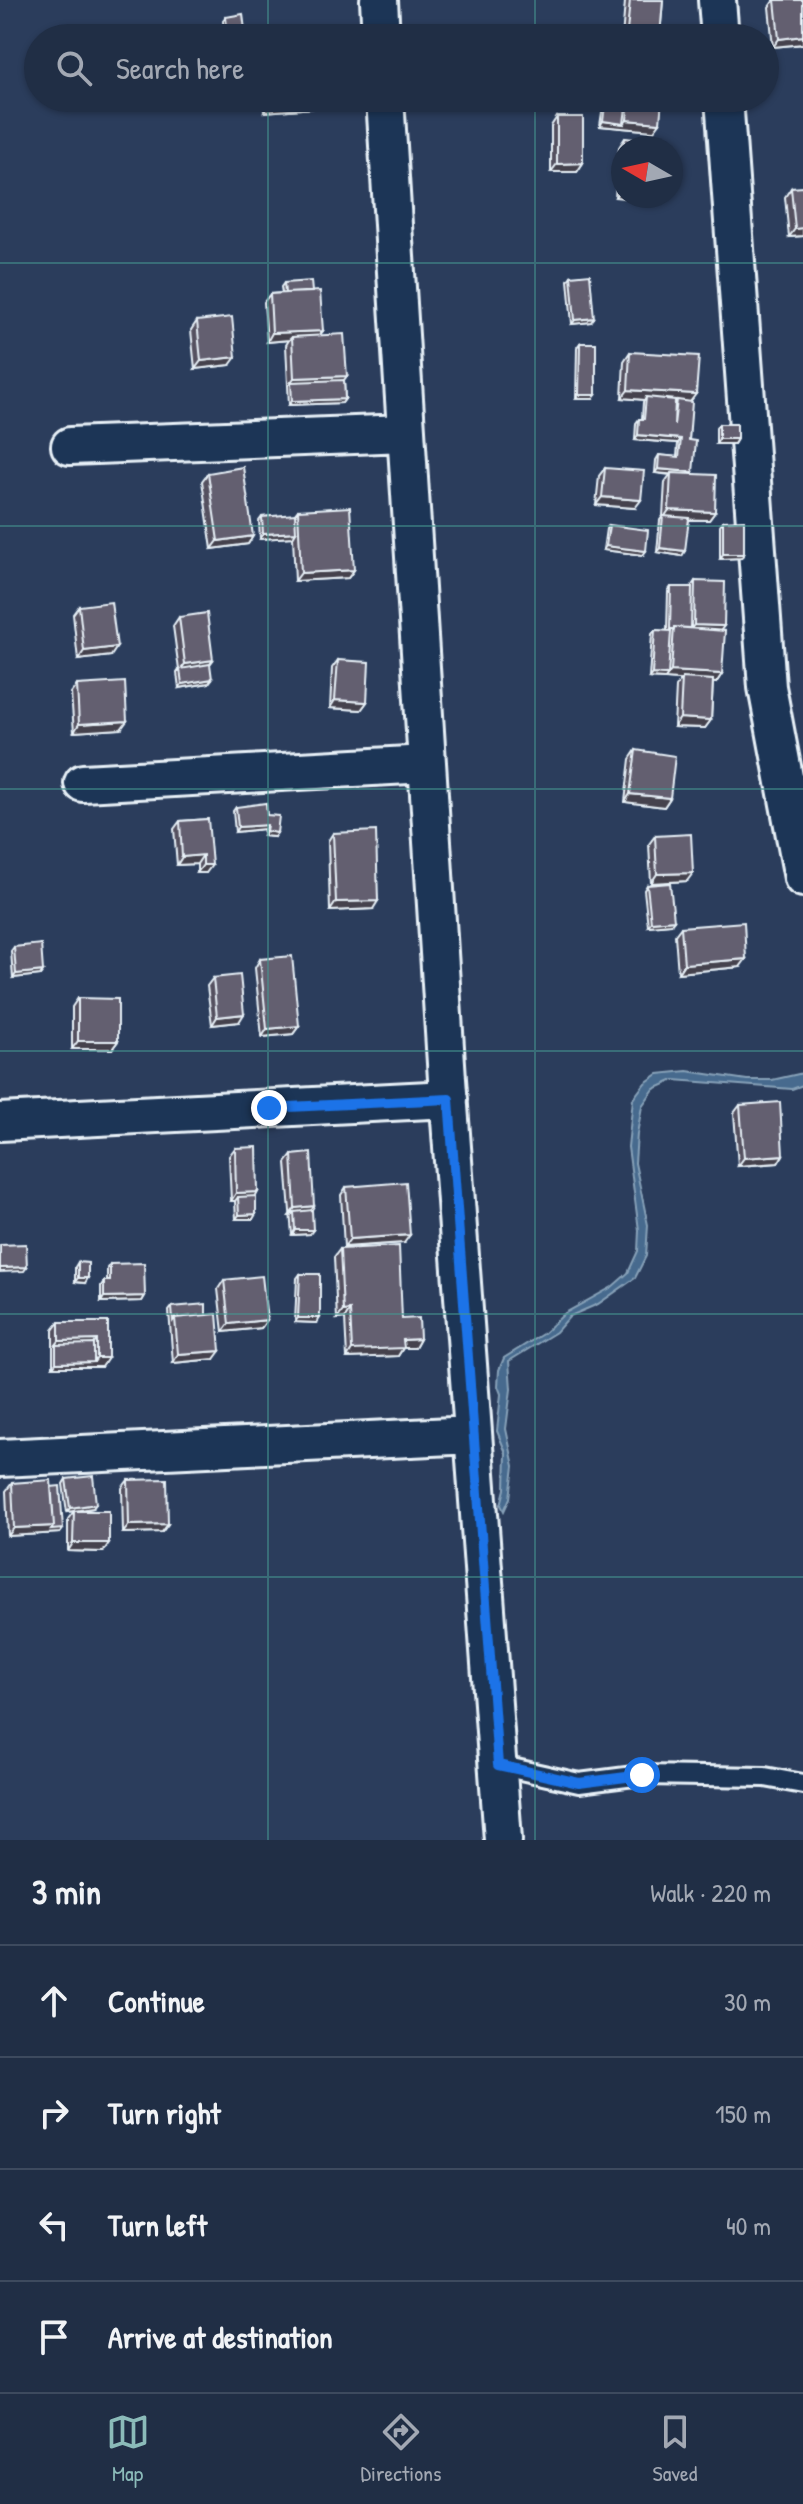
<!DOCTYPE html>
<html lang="en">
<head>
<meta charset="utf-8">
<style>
	:root { --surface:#202e45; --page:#28364c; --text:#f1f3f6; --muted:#a2a8b3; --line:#3d4a5e; --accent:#8bbbb9 }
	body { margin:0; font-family:"Patrick Hand",sans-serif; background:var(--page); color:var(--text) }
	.compass { position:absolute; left:611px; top:136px; width:72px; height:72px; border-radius:50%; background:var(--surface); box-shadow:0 2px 6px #0004; rotate:279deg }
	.stop { position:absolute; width:24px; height:24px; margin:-18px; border:6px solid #1a73e8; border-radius:50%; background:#fff }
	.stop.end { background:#1a73e8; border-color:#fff; box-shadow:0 2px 8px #0008 }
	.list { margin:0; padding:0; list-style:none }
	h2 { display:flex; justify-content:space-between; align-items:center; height:104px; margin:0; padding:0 32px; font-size:34px }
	h2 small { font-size:26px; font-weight:400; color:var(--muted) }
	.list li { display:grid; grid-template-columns:52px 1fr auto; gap:24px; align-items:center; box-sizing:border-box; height:112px; padding:0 32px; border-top:2px solid var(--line) }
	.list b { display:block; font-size:30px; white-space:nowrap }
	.list em { font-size:26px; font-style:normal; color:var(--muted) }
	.icon { flex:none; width:44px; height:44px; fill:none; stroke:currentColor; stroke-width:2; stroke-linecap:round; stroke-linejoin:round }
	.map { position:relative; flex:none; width:803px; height:1840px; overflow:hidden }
	.search { position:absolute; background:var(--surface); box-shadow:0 2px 6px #0004; left:24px; right:24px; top:24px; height:88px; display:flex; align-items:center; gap:20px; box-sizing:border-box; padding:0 28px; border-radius:44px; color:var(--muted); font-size:30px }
	.sheet { height:552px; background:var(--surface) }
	nav { display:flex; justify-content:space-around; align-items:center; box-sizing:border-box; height:112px; border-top:2px solid var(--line); background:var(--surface); font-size:22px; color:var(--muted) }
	nav a { display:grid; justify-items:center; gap:4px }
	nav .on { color:var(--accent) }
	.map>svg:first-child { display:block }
	.water { fill:#476b8e; stroke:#87a1b8; stroke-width:2 }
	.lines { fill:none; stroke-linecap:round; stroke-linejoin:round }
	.lane-casing { stroke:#e8f1f8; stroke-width:24 }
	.street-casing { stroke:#e8f1f8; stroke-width:42 }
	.lane { stroke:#1d3557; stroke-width:18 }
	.street { stroke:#1d3557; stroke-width:36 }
	.wall { fill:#555160; stroke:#e8f1f8; stroke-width:2 }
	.shaded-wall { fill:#45424e; stroke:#e8f1f8; stroke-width:2 }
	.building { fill:#635e70; stroke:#e8f1f8; stroke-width:2 }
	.route { stroke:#1a73e8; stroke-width:10 }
	.grid { fill:none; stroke:#459590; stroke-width:2; stroke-opacity:0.55 }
</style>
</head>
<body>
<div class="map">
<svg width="803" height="1840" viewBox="0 0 803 1840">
	<rect width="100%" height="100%" fill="#2b3d5c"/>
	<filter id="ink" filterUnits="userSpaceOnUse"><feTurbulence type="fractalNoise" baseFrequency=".0125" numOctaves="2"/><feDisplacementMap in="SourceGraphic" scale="16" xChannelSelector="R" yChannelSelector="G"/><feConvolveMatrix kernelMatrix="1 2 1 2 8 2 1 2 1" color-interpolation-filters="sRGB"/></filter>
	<g filter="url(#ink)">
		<!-- water -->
		<path class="water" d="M687,1071L747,1080H772L803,1073V1085L792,1089L674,1080L654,1089L642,1106L637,1134L635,1163L648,1225L646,1256L635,1278L598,1304L570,1316L556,1332L509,1361L511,1389L506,1429L514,1466L510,1498L504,1511L501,1505L505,1489L506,1453L497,1431L501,1394L498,1386L499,1370L504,1358L544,1333L565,1313L612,1287L628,1273L638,1251L639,1230L628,1147L633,1099L645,1083L658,1074Z"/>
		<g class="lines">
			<!-- lane casing -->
			<g class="lane-casing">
				<path id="lane" d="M498,1765L579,1783L642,1775L765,1777L803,1784"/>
			</g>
			<!-- street casing -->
			<g class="street-casing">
				<path id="street" d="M379,0L381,38
					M717,0L720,38
					M385,98L447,1079L503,1840
					M724,98L767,687L803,878
					M70,446L406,433
					M83,783L427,764
					M0,1122L449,1099
					M0,1458L473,1435"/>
			</g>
			<!-- lane -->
			<use href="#lane" class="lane"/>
			<!-- street -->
			<use href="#street" class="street"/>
		</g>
		<!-- wall -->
		<path class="wall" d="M627,0H663L660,36L658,38H622L625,2Z
			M774,0H803V44L773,47L769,7Z
			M226,17L246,38H225L223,21Z
			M263,98H320L314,108L264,112Z
			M604,98H662L654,131L600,126Z
			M557,117L583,163L577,172H551V126Z
			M625,138L664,148H623V196H658L655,200L615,197L619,147Z
			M791,188L803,236L789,237L785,197Z
			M571,276L591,322L572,324L568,280Z
			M284,283L312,292L323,331L319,335L344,380L345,399L342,403L289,405L286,345L289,340L267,342L264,302L270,294L282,293L281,287Z
			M197,321L230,365L195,369L191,330Z
			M580,343L593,399H576L577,347Z
			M630,352L691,401L689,440L693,472L691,474L715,512L709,520H689L682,556L657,552L660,520L663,516L665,482L670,475L655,473L656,460L659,455L677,457L678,443L635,440L636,423L639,419H642L643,402L645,400L622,398L624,361Z
			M719,424L737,439L734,444H716V428Z
			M605,468L635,508L596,505L599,476Z
			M208,473L253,536L248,544L212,549L202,481Z
			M298,510L354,570L348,578L295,581L293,537L260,539L259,521L262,517L294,515Z
			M723,521L741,558L720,559V525Z
			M609,525L643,555L603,550L606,529Z
			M695,581L724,626L720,630L722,674L716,683L713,682L711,720L705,728L674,727L676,687L681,680L649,678L652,634L655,630L667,631L668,591L671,587H691Z
			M79,606L111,656L78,660L73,614Z
			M179,617L213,660L210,664L209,683L179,688L177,673L179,670L173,626Z
			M338,660L367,702L361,710L330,708L332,668Z
			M77,685L121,729L74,732L71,693Z
			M636,750L670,798L664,807L625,802L630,759Z
			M236,807L267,815L274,837L263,836L264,829L235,832L233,811Z
			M208,819L206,873H197V864L177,865L174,829L180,821Z
			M333,833L373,909L330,911L328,841Z
			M655,836L687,881L651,883L649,844Z
			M647,885L671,924L648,926L644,890Z
			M681,927L740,967L678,973L675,935Z
			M14,947L43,971L40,975L13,978L11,951Z
			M260,959L299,1026L293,1034L262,1037L255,968Z
			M213,978L239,1022L212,1025L207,986Z
			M78,998L118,1041L112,1049H72V1007Z
			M740,1105L783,1155L778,1163L738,1166L734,1113Z
			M235,1148L258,1192L256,1196L253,1219H236L235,1201H231L229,1156Z
			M292,1155L312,1210L310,1234L292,1235L286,1163Z
			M346,1187L404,1243L344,1247L341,1195Z
			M340,1249L420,1339L415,1348H403L398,1356L347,1358L345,1318L337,1319L334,1257Z
			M78,1262L85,1283L75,1282V1267Z
			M110,1264L145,1296L142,1301L101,1302V1286L104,1281H107V1268Z
			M300,1274L317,1323L295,1322L297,1278Z
			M224,1280L267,1320L261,1328L223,1332L218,1289Z
			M172,1307L206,1315L214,1359L173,1363L169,1311Z
			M59,1322H108L102,1367H53V1330Z
			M66,1479L93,1508L76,1511L103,1552L68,1551V1519L74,1511L67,1512L63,1484Z
			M128,1480L168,1524L162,1532L123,1533L122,1488Z
			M12,1483L51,1487L63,1529L60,1533L8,1536L6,1491Z"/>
		<!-- shaded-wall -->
		<path class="shaded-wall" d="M627,32L660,36L658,38H623Z
			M803,36V44L773,47L779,39Z
			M320,100L314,108L264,112L269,103Z
			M627,120L660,123L654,131L600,126L603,121L624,124Z
			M583,163L577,172H551L557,164Z
			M621,189H623V196H658L655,200L615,197Z
			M803,228V236L789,237L795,229Z
			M594,318L591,322L572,324L575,320Z
			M323,331L317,339L292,337L289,340L267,342L272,333Z
			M236,357L230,365L195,369L201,361Z
			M347,376L341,384L291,382L294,378Z
			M628,390L696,394L690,402L646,400V397L645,400L622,398Z
			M579,395H596L593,399H576Z
			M345,399L342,403L289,405L292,401Z
			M638,435L681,439L678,443L635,440Z
			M719,439H737L734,444H716Z
			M658,469L693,472L690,476L655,473Z
			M602,497L641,500L635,508L596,505Z
			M669,510L715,512L709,520L663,519Z
			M296,532L293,537L260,539L263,534Z
			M253,536L248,544L212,549L218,541Z
			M606,546L646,551L643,555L603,550Z
			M660,548L685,551L682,556L657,552Z
			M723,554H744L741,558L720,559Z
			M354,570L348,578L295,581L301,573Z
			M694,625L724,626L718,634L691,629Z
			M117,647L111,656L78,660L84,651Z
			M213,660L207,668L179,672L185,664Z
			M671,671L722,674L716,683L665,679Z
			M652,674L668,675L665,679L649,678Z
			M212,679L209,683L179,688L182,684Z
			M335,700L367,702L361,710L330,708Z
			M680,718L711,720L705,728L674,727Z
			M127,721L121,729L74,732L79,724Z
			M630,794L670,798L664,807L625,802Z
			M267,825L264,829L235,832L238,827Z
			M266,831L277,833L274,837L263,836Z
			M203,855L197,864L177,865L182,857Z
			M203,865H212L206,873H197Z
			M693,873L687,881L651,883L657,874Z
			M378,901L373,909L330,911L336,902Z
			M674,920L671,924L648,926L651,922Z
			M746,959L740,967L678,973L684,964Z
			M43,971L40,975L13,978L16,974Z
			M244,1014L239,1022L212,1025L217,1017Z
			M299,1026L293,1034L262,1037L267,1029Z
			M78,1041H118L112,1049H72Z
			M783,1155L778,1163L738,1166L744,1158Z
			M258,1192L253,1200L238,1197L235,1201H231L236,1193Z
			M314,1206L309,1215L294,1212L291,1216H289L295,1208Z
			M256,1214L253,1219H236L239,1215Z
			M295,1230H313L310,1234L292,1235Z
			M410,1235L404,1243L344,1247L350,1239Z
			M27,1267L24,1271L0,1272V1268Z
			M78,1278H88L85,1283L75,1282Z
			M145,1296L142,1301L101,1302L104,1297Z
			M350,1310L345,1318L337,1319L343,1311Z
			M298,1318H320L317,1323L295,1322Z
			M267,1320L261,1328L223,1332L229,1324Z
			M420,1339L415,1348H403L398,1356L347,1358L352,1350L403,1340Z
			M97,1340L91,1348L56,1345L59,1341Z
			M220,1351L214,1359L173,1363L178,1354Z
			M97,1358H108L102,1367H53L56,1363L94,1362Z
			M96,1504L93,1508L67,1512L70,1508Z
			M168,1524L162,1532L123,1533L129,1525Z
			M54,1526L63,1529L60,1533L8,1536L14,1528Z
			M73,1543H109L103,1552L68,1551Z"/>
		<!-- building -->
		<path class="building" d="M630,0H663L660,36L627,32Z
			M775,0H803V36L779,39Z
			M243,14L246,38H228L226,17Z
			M269,98H320V100L269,103Z
			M606,98H627L624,124L603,121Z
			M629,98H662L660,123L627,120Z
			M557,117H583V163L557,164Z
			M625,138L664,142V148H624Z
			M623,164V189H621Z
			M803,187V228L795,229L791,188Z
			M590,274L594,318L575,320L571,276Z
			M311,281L312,292L285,293L284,283Z
			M320,291L323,331L272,333L270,294Z
			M232,317L236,357L201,361L197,321Z
			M344,334L347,376L294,378L292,337Z
			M580,343H596V395H579Z
			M630,352L699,356L696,394L628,390Z
			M344,380L345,399L292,401L291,382Z
			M646,397L675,400L674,425L677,400L692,402L689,440L696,441L693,472L658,469L659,455L679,457L681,439L638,435L639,419H644Z
			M719,424H737V439H719Z
			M243,467L253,536L218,541L208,473Z
			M605,468L644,471L641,500L602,497Z
			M671,473L716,475L715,512L669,510Z
			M350,507L354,570L301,573L298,510Z
			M295,514L296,532L263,534L262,517Z
			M663,516L689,518L685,551L660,548Z
			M744,520V554H723V521Z
			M609,525L648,530L646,551L606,546Z
			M695,581L725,582L724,626L694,625Z
			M671,587H692L691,628L674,627V629H670Z
			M111,602L117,647L84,651L79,606Z
			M207,613L213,660L185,664L179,617Z
			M674,627L725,631L722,674L671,671Z
			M655,630L671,631L668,675L652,674Z
			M338,660L369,662L367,702L335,700Z
			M210,664L212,679L182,684L180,669Z
			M682,678L713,680L711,720L680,718Z
			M125,682L127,721L79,724L77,685Z
			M636,750L675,756L670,798L630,794Z
			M266,803L267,815L279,816L277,833L266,831L267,825L238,827L236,807Z
			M208,819L212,865H203V855L182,857L180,821Z
			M376,831L378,901L336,902L333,833Z
			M691,834L693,873L657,874L655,836Z
			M670,883L674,920L651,922L647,885Z
			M744,922L746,959L684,964L681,927Z
			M41,944L43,971L16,974L14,947Z
			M292,956L299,1026L267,1029L260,959Z
			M240,975L244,1014L217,1017L213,978Z
			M78,998L118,999V1041H78Z
			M780,1102L783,1155L744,1158L740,1105Z
			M257,1147L258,1192L236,1193L235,1148Z
			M311,1153L314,1206L295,1208L292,1155Z
			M406,1182L410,1235L350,1239L346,1187Z
			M256,1196V1214L239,1215L238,1197Z
			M312,1210L313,1230H295L294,1212Z
			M26,1244L27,1267L0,1268V1245Z
			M399,1246L402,1319L419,1318L420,1339L403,1340L404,1348L352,1350L350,1310L343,1311L340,1249Z
			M78,1262L88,1263V1278H78Z
			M144,1263L145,1296L104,1297V1281H110V1264Z
			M300,1274H320V1318H298Z
			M262,1276L267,1320L229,1324L224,1280Z
			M206,1304V1315L175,1318L173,1321L172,1307Z
			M217,1314L220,1351L178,1354L175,1318Z
			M59,1322H108V1358H97V1340L59,1341Z
			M94,1344V1362L56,1363V1345Z
			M93,1476L96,1504L70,1508L66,1479Z
			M167,1479L168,1524L129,1525L128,1480Z
			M51,1480L54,1526L14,1528L12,1483Z
			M60,1486L63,1529L51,1530L54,1526L51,1487Z
			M74,1511H109V1543H73Z"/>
	</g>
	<g class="lines" filter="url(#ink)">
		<!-- route -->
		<path class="route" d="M269,1108L449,1099L498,1765L579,1783L642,1775"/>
	</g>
	<!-- grid -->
	<path class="grid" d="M268,0V38M535,0V38M268,98V1840M535,98V1840M0,263H803M0,526H803M0,789H803M0,1051H803M0,1314H803M0,1577H803"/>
</svg>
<svg class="compass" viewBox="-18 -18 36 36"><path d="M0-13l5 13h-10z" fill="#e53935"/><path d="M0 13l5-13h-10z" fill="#a2a8b3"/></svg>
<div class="stop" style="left:642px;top:1775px"></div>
<div class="stop end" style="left:269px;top:1108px"></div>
<div class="search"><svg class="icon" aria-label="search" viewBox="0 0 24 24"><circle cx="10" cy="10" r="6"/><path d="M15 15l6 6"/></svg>Search here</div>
</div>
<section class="sheet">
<h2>3 min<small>Walk · 220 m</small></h2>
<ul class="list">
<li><svg class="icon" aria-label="ahead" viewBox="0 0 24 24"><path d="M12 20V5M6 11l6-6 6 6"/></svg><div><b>Continue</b></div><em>30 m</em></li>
<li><svg class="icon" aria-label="right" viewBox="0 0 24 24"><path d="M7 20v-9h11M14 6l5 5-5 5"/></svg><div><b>Turn right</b></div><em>150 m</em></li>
<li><svg class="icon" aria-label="left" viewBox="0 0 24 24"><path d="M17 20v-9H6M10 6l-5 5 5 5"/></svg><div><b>Turn left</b></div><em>40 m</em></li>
<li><svg class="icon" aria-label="arrive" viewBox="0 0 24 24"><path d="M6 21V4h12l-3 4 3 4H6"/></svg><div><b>Arrive at destination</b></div></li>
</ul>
</section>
<nav>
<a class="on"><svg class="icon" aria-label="map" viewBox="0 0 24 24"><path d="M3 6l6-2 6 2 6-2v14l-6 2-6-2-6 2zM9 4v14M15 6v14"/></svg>Map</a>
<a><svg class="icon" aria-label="directions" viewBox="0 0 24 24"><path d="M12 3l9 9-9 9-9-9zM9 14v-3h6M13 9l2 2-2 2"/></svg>Directions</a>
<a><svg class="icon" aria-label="saved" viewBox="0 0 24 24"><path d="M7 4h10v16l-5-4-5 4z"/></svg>Saved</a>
</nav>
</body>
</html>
